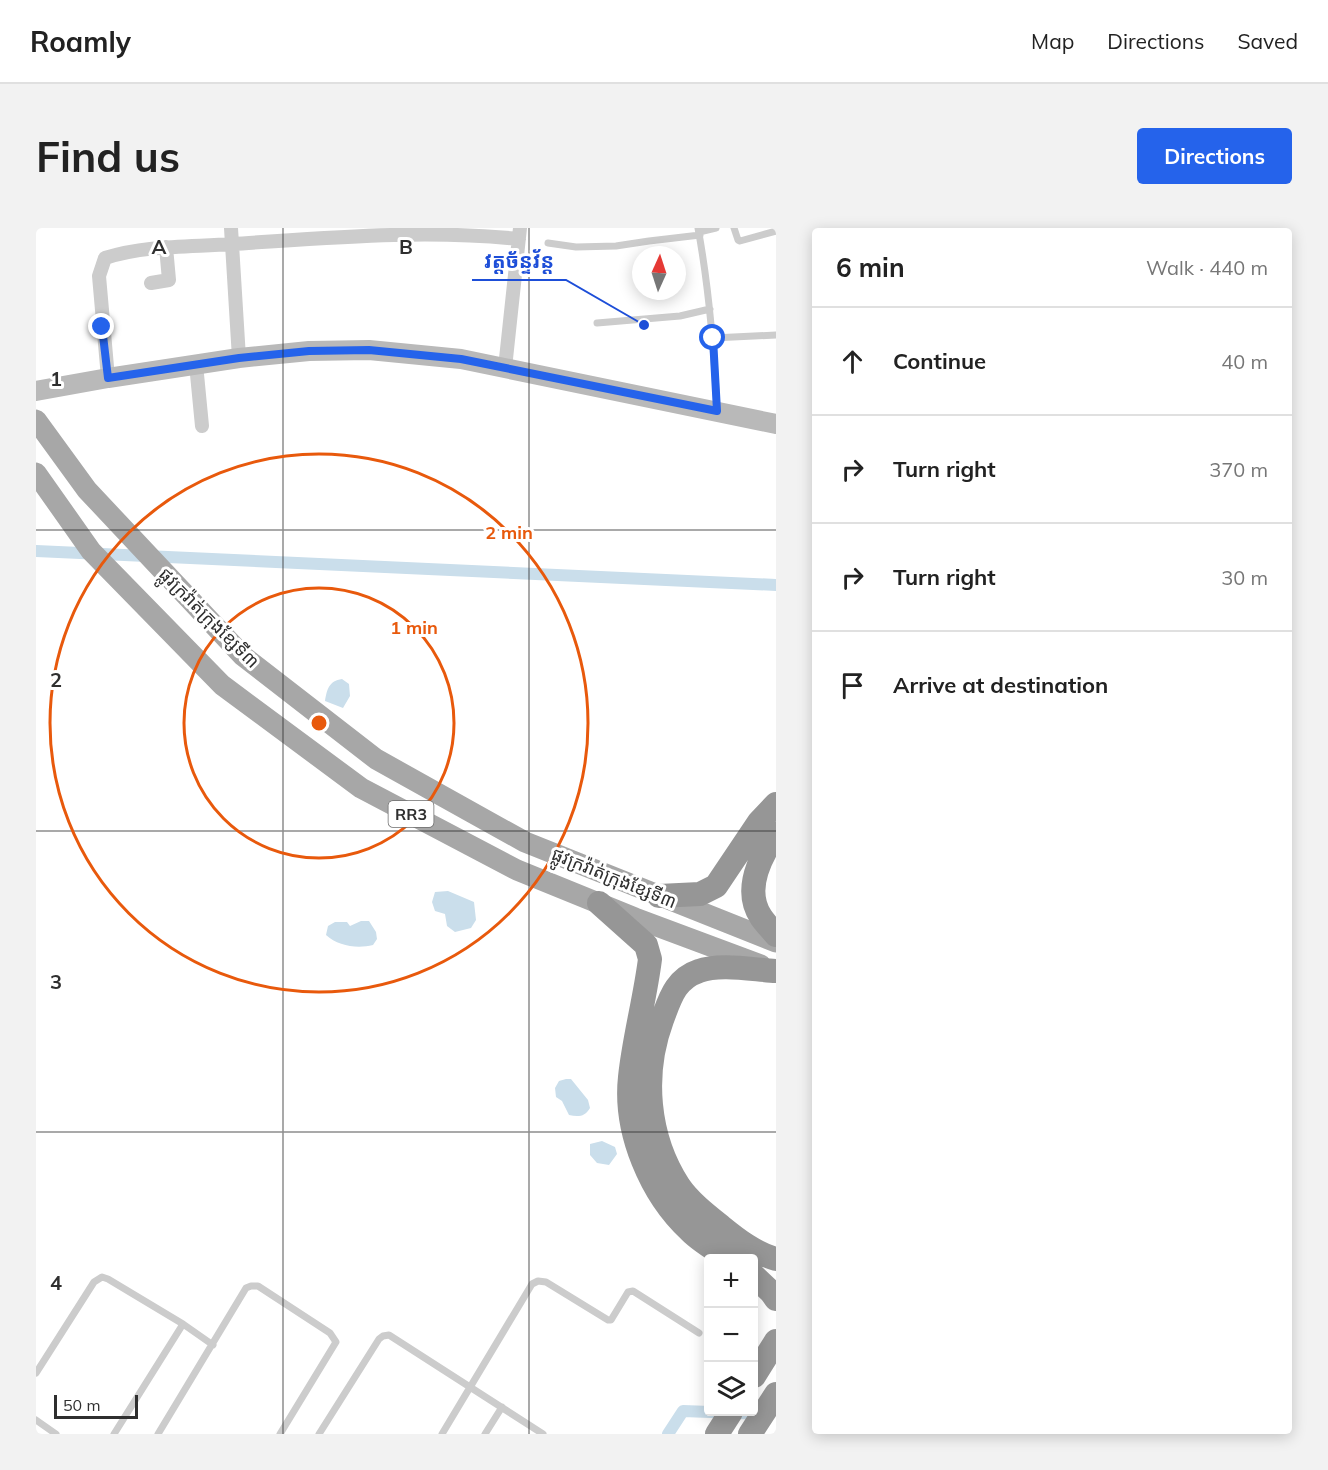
<!DOCTYPE html>
<html lang="en">
<head>
<meta charset="utf-8">
<style>
	:root { --surface:#fff; --page:#f2f2f2; --text:#222; --muted:#767676; --line:#e0e0e0; --accent:#2563eb }
	body { margin:0; font-family:Mulish,"Noto Sans Khmer",sans-serif; background:var(--page); color:var(--text) }
	.controls { position:absolute; right:18px; bottom:18px; display:grid; overflow:hidden; border-radius:6px; box-shadow:0 3px 15px #0003 }
	.controls button { width:54px; height:54px; display:grid; place-items:center; padding:0; border:0; border-bottom:2px solid var(--line); background:var(--surface); color:var(--text); font:30px sans-serif }
	.compass { position:absolute; left:596px; top:18px; width:54px; height:54px; border-radius:50%; background:var(--surface); box-shadow:0 3px 15px #0003; rotate:3deg }
	.scale { position:absolute; left:18px; bottom:15px; width:84px; box-sizing:border-box; padding-left:6px; border:3px solid #2f2f2f; border-top:0; font-size:16px; line-height:21px; white-space:nowrap; color:#2f2f2f; -webkit-text-stroke:4px #fff; paint-order:stroke }
	.stop { position:absolute; width:18px; height:18px; margin:-14px; border:4px solid #2563eb; border-radius:50%; background:#fff }
	.stop.end { background:#2563eb; border-color:#fff; box-shadow:0 2px 6px #0008 }
	.list { margin:0; padding:0; list-style:none }
	h2 { display:flex; justify-content:space-between; align-items:center; height:78px; margin:0; padding:0 24px; font-size:26px }
	h2 small { font-size:20px; font-weight:400; color:var(--muted) }
	.list li { display:grid; grid-template-columns:39px 1fr auto; gap:18px; align-items:center; box-sizing:border-box; height:108px; padding:0 24px; border-top:2px solid var(--line) }
	.list b { display:block; font-size:22px; white-space:nowrap }
	.list em { font-size:20px; font-style:normal; color:var(--muted) }
	.icon { flex:none; width:33px; height:33px; fill:none; stroke:currentColor; stroke-width:2; stroke-linecap:round; stroke-linejoin:round }
	.map { position:relative; flex:none; width:740px; height:1206px; overflow:hidden; border-radius:6px }
	header { display:flex; align-items:center; gap:36px; box-sizing:border-box; height:84px; padding:0 30px; background:var(--surface); border-bottom:2px solid var(--line) }
	header strong { font-size:28px }
	nav { display:flex; gap:33px; margin-inline-start:auto; font-size:21px }
	.intro { display:flex; align-items:center; justify-content:space-between; box-sizing:border-box; height:144px; padding:0 36px }
	h1 { margin:0; font-size:42px }
	.button { padding:15px 27px; border-radius:6px; background:var(--accent); color:#fff; font-size:21px; font-weight:700 }
	main { display:flex; gap:36px; padding:0 36px }
	aside { flex:1; background:var(--surface); border-radius:6px; box-shadow:0 3px 15px #0003 }
	.map>svg:first-child { display:block }
	.water { fill:#cadeeb }
	.lines { fill:none; stroke-linecap:round; stroke-linejoin:round }
	.canal { stroke:#cadeeb; stroke-width:12 }
	.lane { stroke:#ccc; stroke-width:7 }
	.street { stroke:#ccc; stroke-width:14 }
	.secondary { stroke:#b9b9b9; stroke-width:20 }
	.primary { stroke:#a7a7a7; stroke-width:21 }
	.highway { stroke:#969696; stroke-width:24 }
	.route { stroke:#2563eb; stroke-width:8 }
	.grid { fill:none; stroke:#2f2f2f; stroke-width:1.5; stroke-opacity:0.55 }
	.ring { fill:none; stroke:#e8590c; stroke-width:3 }
	.labels { text-anchor:middle; stroke-width:6; stroke-linejoin:round; paint-order:stroke }
	.shield { fill:#fff; stroke:#6d6d6d; stroke-width:1.5 }
	.shield-label { font-size:16px; font-weight:bold; fill:#2f2f2f }
	.street-label { font-size:18px; fill:#2f2f2f; stroke:#fff }
	.grid-label { font-size:20px; text-anchor:middle; font-weight:bold; fill:#2f2f2f; stroke:#fff; stroke-width:6; stroke-linejoin:round; paint-order:stroke }
	.centre { fill:#e8590c; stroke:#fff; stroke-width:3 }
	.ring-label { font-size:18px; text-anchor:middle; font-weight:bold; fill:#e8590c; stroke:#fff; stroke-width:6; stroke-linejoin:round; paint-order:stroke }
	.leader { fill:none; stroke:#1d4ed8; stroke-width:2 }
	.callout-dot { fill:#1d4ed8; stroke:#fff; stroke-width:2 }
	.callout-label { font-size:20px; text-anchor:middle; font-weight:bold; fill:#1d4ed8; stroke:#fff; stroke-width:6; stroke-linejoin:round; paint-order:stroke }
</style>
</head>
<body>
<header>
<strong>Roamly</strong>
<nav><a>Map</a><a>Directions</a><a>Saved</a></nav>
</header>
<div class="intro"><h1>Find us</h1><a class="button">Directions</a></div>
<main>
<div class="map">
<svg width="740" height="1206" viewBox="0 0 740 1206">
	<rect width="100%" height="100%" fill="#fff"/>
	<!-- water -->
	<path class="water" d="M306,451L313,456L314,468L307,480L289,473C291,461 293,453 306,451Z
		M412,663L438,674L440,692L435,700L419,704L411,698L409,686L399,683L396,674L399,664Z
		M325,693H333L340,704L341,711L337,717C321,721 302,718 290,707L292,698L299,694H311L314,698Z
		M530,851H535L552,872L554,880C549,889 542,889 533,887L526,873L520,869L519,860L523,853Z
		M566,913L579,919L581,926L573,937L561,935L554,927V916Z"/>
	<g class="lines">
		<!-- canal -->
		<path class="canal" d="M0,323L740,357
			M632,1206L647,1183L728,1186"/>
		<!-- lane -->
		<path class="lane" d="M662,0C673,60 678,120 681,181
			M698,0L702,12L704,13L740,3
			M663,4L680,0
			M512,15L540,19L580,18L613,13L664,7
			M561,95L644,88L674,81
			M677,110L740,107
			M0,1145L58,1054L66,1049L72,1051L147,1096L177,1117
			M0,1192L20,1206
			M78,1206L147,1096
			M122,1206L210,1060L215,1058H222L294,1105L300,1114L244,1206
			M283,1206L343,1111L347,1108L353,1107L507,1206
			M406,1206L496,1056L502,1053L510,1054L572,1092H575L592,1064L597,1063L663,1105
			M449,1206L466,1179"/>
		<!-- street -->
		<path class="street" d="M195,0L203,130
			M115,55L133,52L130,19
			M160,136L166,198
			M469,140L484,0
			M72,150L63,48L69,30C110,17 154,19 196,16C291,10 387,1 483,11"/>
		<!-- secondary -->
		<path class="secondary" d="M0,163L72,150L203,130L273,123L333,122L425,131L740,196"/>
		<!-- primary -->
		<path class="primary" d="M0,192L51,262L207,428L340,531L489,614L740,714
			M0,245L55,323L186,457L325,560L481,642L599,690L725,737"/>
		<!-- highway -->
		<path class="highway" d="M740,606C724,629 707,662 725,689C729,695 735,701 740,707
			M623,668L664,666L680,658L723,594L740,576
			M563,675L610,717L614,731C609,771 598,810 594,849C588,904 615,967 654,1003C665,1014 679,1022 692,1030
			M740,743C718,742 684,735 663,743C639,751 634,771 626,792C606,846 611,909 643,958C654,974 671,987 686,999C702,1012 719,1025 740,1031
			M718,1048L735,1064L740,1071
			M718,1148L740,1113
			M681,1206L695,1184
			M714,1206L740,1166"/>
	</g>
	<g class="lines">
		<!-- route -->
		<path class="route" d="M66,99L72,150L203,130L273,123L333,122L425,131L681,183L677,110"/>
	</g>
	<!-- grid -->
	<path class="grid" d="M247,0V1206M493,0V1206M0,302H740M0,603H740M0,904H740"/>
	<!-- distance rings -->
	<g class="ring">
		<circle cx="283" cy="495" r="135"/>
		<circle cx="283" cy="495" r="269"/>
	</g>
	<g class="labels">
		<!-- shield labels -->
		<rect class="shield" x="352.5" y="573" width="45" height="26" rx="4.5"/>
		<g class="shield-label">
			<text x="375" y="592">RR3</text>
		</g>
		<!-- street labels -->
		<g class="street-label">
			<text transform="translate(173 390) rotate(45)" y="6">ផ្លូវក្រវ៉ាត់ក្រុងខ្សែទី៣</text>
			<text transform="translate(578 650) rotate(22)" y="6">ផ្លូវក្រវ៉ាត់ក្រុងខ្សែទី៣</text>
		</g>
	</g>
	<g class="grid-label">
		<text x="123" y="26">A</text>
		<text x="370" y="26">B</text>
		<text x="20" y="158">1</text>
		<text x="20" y="459">2</text>
		<text x="20" y="761">3</text>
		<text x="20" y="1062">4</text>
	</g>
	<circle cx="283" cy="495" r="9" class="centre"/>
	<g class="ring-label">
		<text x="473" y="311">2 min</text>
		<text x="378" y="406">1 min</text>
	</g>
	<!-- callouts -->
	<path class="leader" d="M608 97L530 52H436"/>
	<circle class="callout-dot" cx="608" cy="97" r="6"/>
	<g class="callout-label">
		<text x="483" y="40">វត្តច័ន្ទវ័ន្ត</text>
	</g>
</svg>
<div class="controls">
<button>+</button>
<button>−</button>
<button><svg class="icon" aria-label="layers" viewBox="0 0 24 24"><path d="M12 4l9 5-9 5-9-5zM3 14l9 5 9-5"/></svg></button>
</div>
<svg class="compass" viewBox="-18 -18 36 36"><path d="M0-13l5 13h-10z" fill="#e53935"/><path d="M0 13l5-13h-10z" fill="#767676"/></svg>
<div class="scale">50 m</div>
<div class="stop" style="left:677px;top:110px"></div>
<div class="stop end" style="left:66px;top:99px"></div>
</div>
<aside>
<h2>6 min<small>Walk · 440 m</small></h2>
<ul class="list">
<li><svg class="icon" aria-label="ahead" viewBox="0 0 24 24"><path d="M12 20V5M6 11l6-6 6 6"/></svg><div><b>Continue</b></div><em>40 m</em></li>
<li><svg class="icon" aria-label="right" viewBox="0 0 24 24"><path d="M7 20v-9h11M14 6l5 5-5 5"/></svg><div><b>Turn right</b></div><em>370 m</em></li>
<li><svg class="icon" aria-label="right" viewBox="0 0 24 24"><path d="M7 20v-9h11M14 6l5 5-5 5"/></svg><div><b>Turn right</b></div><em>30 m</em></li>
<li><svg class="icon" aria-label="arrive" viewBox="0 0 24 24"><path d="M6 21V4h12l-3 4 3 4H6"/></svg><div><b>Arrive at destination</b></div></li>
</ul>
</aside>
</main>
</body>
</html>
